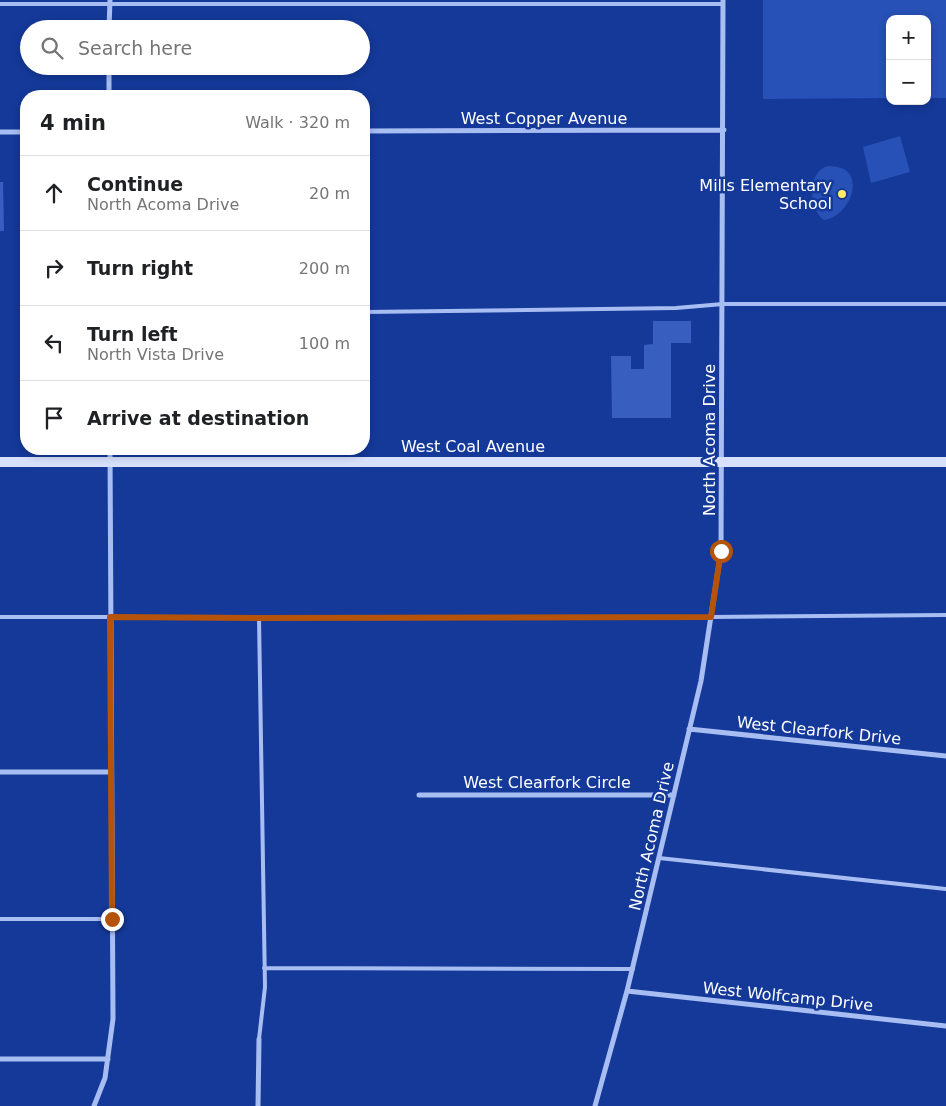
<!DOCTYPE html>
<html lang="en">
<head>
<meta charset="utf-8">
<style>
	:root { --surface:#fff; --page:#f6f6f6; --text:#202124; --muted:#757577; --line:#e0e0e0 }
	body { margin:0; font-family:"DejaVu Sans",sans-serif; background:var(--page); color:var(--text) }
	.controls { position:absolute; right:15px; top:15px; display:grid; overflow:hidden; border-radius:10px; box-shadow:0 2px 8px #0003 }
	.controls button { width:45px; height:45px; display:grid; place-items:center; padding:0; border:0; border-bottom:1px solid var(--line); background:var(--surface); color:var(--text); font:25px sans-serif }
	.stop { position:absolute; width:15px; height:15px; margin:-11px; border:4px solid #b45309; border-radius:50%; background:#fff }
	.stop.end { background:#b45309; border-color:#fff; box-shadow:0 1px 5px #0008 }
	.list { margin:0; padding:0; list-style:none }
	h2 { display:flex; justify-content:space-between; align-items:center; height:65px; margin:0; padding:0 20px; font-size:21px }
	h2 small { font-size:16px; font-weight:400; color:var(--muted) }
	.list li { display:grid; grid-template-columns:32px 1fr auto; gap:15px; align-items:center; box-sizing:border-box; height:75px; padding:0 20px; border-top:1px solid var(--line) }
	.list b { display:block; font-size:19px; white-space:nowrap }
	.list p { margin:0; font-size:16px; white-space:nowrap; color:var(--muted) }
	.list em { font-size:16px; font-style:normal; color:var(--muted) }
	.icon { flex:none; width:28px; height:28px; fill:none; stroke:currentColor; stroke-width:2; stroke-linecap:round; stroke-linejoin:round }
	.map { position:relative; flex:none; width:946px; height:1106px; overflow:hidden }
	.search { position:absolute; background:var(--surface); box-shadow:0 2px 8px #0003; left:20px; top:20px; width:350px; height:55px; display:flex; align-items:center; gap:12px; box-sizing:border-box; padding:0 18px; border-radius:28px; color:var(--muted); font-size:19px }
	.panel { position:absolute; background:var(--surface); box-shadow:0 2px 8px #0003; left:20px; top:90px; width:350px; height:365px; border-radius:20px }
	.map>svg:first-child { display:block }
	.green { fill:#2751b7 }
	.building { fill:#385fbf }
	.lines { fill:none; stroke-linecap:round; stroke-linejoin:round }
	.lane { stroke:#a8bef3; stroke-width:4 }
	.street { stroke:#a8bef3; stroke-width:5 }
	.secondary { stroke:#d7e1fc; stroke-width:10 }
	.route { stroke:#b45309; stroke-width:6 }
	.poi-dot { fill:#ffec69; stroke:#143999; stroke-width:2 }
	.labels { text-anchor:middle; stroke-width:5; stroke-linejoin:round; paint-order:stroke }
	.street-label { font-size:16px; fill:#fff; stroke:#143999 }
	.poi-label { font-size:16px; fill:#fff; stroke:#143999; text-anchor:end }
</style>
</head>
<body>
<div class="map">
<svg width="946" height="1106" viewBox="0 0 946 1106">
	<rect width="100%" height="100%" fill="#143999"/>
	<!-- green -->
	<path class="green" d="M763,0H946V98H927V19H890V98L763,99Z
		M900,136L910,172L871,183L863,147Z
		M828,166C833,166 839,167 844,169C864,181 847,217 824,220C808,209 807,171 828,166Z"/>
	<!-- building -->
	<path class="building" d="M0,182H3L4,231H0Z
		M653,321H691V343H671V418H612L611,356H631V369H644V345L653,344Z"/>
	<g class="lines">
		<!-- lane -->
		<path class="lane" d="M0,4H723
			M364,312L676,308L723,304H946
			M0,617H711L946,615
			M259,618L265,987L259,1039
			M659,858L946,889
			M0,919H112
			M264,968L633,969"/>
		<!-- street -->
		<path class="street" d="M109,29L110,0
			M109,96V66
			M364,131L724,130
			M0,132H26
			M689,729L946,756
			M0,772H111
			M419,795H674
			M627,991L946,1026
			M0,1059H108
			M94,1106L105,1078L113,1019L110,449
			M258,1106L259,1039
			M595,1106L627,991L701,681L721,551L723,0"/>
		<!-- secondary -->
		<path class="secondary" d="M0,462H946"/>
	</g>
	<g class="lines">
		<!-- route -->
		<path class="route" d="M112,919L110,617L259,618L711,617L721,551"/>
	</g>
	<!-- markers -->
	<circle class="poi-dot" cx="842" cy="194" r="5"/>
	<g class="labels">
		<!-- street labels -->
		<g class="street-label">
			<text x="544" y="124">West Copper Avenue</text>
			<text transform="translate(709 440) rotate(-90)" y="6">North Acoma Drive</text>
			<text x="473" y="452">West Coal Avenue</text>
			<text transform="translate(819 730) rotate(6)" y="6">West Clearfork Drive</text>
			<text x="547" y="788">West Clearfork Circle</text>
			<text transform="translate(651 836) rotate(-77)" y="6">North Acoma Drive</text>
			<text transform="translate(788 996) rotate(6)" y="6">West Wolfcamp Drive</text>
		</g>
		<!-- poi labels -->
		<g class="poi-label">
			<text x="832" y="191">Mills Elementary<tspan x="832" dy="18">School</tspan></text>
		</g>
	</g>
</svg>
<div class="controls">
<button>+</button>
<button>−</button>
</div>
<div class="stop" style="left:721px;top:551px"></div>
<div class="stop end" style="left:112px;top:919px"></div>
<div class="search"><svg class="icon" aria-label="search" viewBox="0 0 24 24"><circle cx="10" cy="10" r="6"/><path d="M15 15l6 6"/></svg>Search here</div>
<section class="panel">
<h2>4 min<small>Walk · 320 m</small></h2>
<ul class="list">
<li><svg class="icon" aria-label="ahead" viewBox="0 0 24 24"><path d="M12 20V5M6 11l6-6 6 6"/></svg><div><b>Continue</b><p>North Acoma Drive</p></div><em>20 m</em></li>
<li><svg class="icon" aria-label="right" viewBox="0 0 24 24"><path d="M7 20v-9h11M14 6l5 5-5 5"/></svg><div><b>Turn right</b></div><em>200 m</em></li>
<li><svg class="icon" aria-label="left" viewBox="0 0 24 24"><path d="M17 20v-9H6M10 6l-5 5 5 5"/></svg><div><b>Turn left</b><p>North Vista Drive</p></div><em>100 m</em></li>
<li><svg class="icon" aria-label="arrive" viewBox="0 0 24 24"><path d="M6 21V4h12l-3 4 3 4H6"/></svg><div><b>Arrive at destination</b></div></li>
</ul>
</section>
</div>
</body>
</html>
